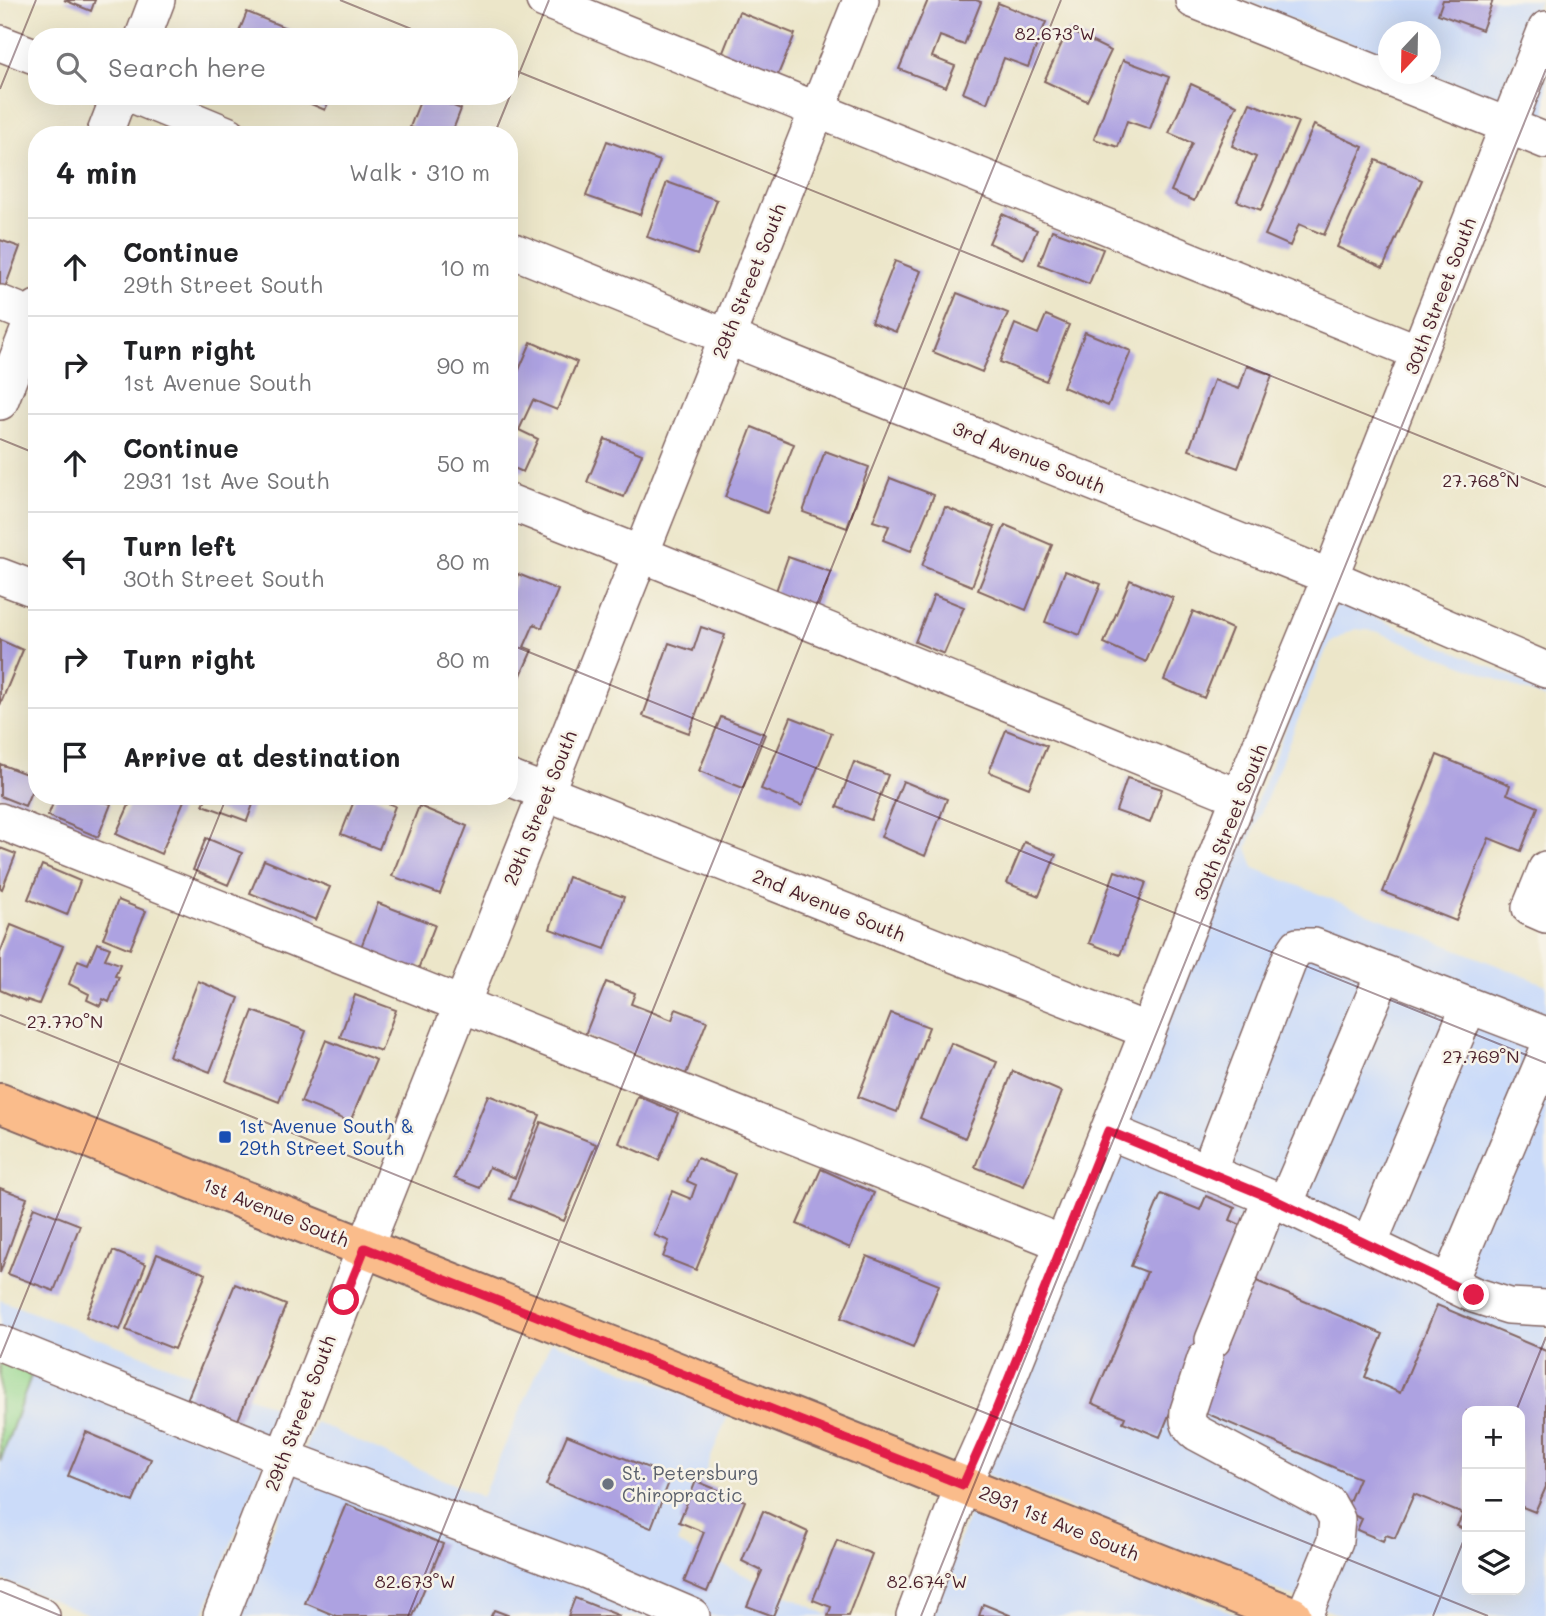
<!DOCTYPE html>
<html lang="en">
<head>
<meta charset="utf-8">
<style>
	:root { --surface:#fff; --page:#f6f6f6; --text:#202124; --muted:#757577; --line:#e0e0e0 }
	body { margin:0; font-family:Mali,sans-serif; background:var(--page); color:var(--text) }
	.controls { position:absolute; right:21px; bottom:21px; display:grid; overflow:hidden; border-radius:14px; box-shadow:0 7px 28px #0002 }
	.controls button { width:63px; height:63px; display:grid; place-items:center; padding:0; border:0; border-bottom:2px solid var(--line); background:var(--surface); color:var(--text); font:35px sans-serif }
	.compass { position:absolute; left:1378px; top:21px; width:63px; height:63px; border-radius:50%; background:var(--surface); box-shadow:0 7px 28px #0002; rotate:202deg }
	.stop { position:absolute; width:21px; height:21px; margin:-16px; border:5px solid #e11d48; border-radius:50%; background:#fff }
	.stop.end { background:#e11d48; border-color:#fff; box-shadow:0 2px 7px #0008 }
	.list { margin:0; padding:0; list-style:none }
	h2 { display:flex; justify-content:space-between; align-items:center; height:91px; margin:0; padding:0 28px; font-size:30px }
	h2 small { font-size:23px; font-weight:400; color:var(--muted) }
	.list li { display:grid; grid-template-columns:46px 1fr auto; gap:21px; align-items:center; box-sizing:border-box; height:98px; padding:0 28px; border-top:2px solid var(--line) }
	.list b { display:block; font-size:26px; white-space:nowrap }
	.list p { margin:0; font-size:23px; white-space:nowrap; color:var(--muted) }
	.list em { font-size:23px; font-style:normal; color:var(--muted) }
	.icon { flex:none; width:38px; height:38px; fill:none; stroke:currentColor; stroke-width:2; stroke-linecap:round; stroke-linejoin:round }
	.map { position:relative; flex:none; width:1546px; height:1616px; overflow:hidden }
	.search { position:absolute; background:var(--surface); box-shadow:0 7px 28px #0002; left:28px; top:28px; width:490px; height:77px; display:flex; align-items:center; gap:18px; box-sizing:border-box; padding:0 24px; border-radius:28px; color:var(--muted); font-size:26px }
	.panel { position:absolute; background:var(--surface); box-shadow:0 7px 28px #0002; left:28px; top:126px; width:490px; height:679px; border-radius:28px }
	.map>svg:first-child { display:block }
	.built { fill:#cbdbf9; fill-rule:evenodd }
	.green { fill:#97d78e; stroke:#707b5c; stroke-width:2 }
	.building { fill:#ada2e1 }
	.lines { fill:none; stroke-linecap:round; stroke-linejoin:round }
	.minor-casing { stroke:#836562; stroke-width:38 }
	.major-casing { stroke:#836562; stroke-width:42 }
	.minor { stroke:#fff; stroke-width:35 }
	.major { stroke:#fabc8b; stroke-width:38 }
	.route { stroke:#e11d48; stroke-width:9 }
	.ticks { fill:none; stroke:#4a1f2b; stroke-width:2; stroke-opacity:0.45 }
	.transit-dot { fill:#1a4fb4; stroke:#f7f3e8; stroke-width:2.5 }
	.worship-dot { fill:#6b7280; stroke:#f7f3e8; stroke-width:2.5 }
	.labels { text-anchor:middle; stroke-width:5; stroke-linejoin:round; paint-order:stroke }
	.street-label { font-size:19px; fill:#4a1f2b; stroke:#f7f3e8 }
	.transit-label { font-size:19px; fill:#164399; stroke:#f7f3e8; text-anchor:start }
	.worship-label { font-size:19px; fill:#5b616d; stroke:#f7f3e8; text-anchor:start }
	.ticks-label { font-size:18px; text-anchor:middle; fill:#4a1f2b; stroke:#f7f3e8; stroke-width:5; stroke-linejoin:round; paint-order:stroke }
</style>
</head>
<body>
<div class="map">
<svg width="1546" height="1616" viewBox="0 0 1546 1616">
	<rect width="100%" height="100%" fill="#f7f3e8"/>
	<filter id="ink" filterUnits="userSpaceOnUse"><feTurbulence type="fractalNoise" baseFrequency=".0143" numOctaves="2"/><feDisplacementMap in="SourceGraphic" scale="14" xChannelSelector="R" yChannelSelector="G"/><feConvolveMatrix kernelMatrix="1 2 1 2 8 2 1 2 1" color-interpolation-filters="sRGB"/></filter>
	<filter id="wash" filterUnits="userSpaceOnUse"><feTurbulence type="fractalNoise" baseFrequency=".00686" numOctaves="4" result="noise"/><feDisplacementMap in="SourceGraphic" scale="28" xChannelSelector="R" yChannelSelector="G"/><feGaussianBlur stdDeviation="1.57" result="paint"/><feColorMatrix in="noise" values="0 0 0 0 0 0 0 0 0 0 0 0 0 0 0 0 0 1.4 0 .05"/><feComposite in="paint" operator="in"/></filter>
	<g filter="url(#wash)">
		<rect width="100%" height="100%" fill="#ece6c9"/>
		<!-- built -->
		<path class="built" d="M1243,0H1540L1498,101L1428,74H1430V32H1388V58Z
			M1546,73V121L1529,114Z
			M1337,601L1546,691V699L1376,631L1356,629L1348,632L1332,642L1326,650L1247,847L1254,868L1546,985V1616H1342L986,1474ZM1467,1411H1520V1590H1467Z
			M0,1300L284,1410L203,1616H93L0,1579Z
			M551,1341L729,1412L677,1543L830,1616H239L315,1422L482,1497Z
			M971,1509L1241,1616H931Z"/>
		<!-- green -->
		<path class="green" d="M0,1359L32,1373L0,1462Z"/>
		<g id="blocks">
			<!-- building -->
			<path class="building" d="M64,0H95L91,11Z
				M928,0H976L981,2L964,45L940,36L932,57L955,66L946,87L899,69Z
				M1443,0H1493L1482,30L1438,14Z
				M998,3L1046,22L1028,67L1004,58L987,103L963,93Z
				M247,12L291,30L288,37H237Z
				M739,12L795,34L775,82L720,60Z
				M1068,30L1111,51L1087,101L1044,81Z
				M1123,60L1169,77L1150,129L1127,121L1118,147L1094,139Z
				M1191,84L1237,105L1194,201L1171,191L1192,143L1169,133Z
				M292,96H331L325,110Z
				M422,96H429L461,109L451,135H428L410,127Z
				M1250,103L1298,122L1261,210L1237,201L1256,157L1232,146Z
				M1314,125L1363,147L1324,235L1299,224L1290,246L1265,235Z
				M607,141L660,161L640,215L586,196Z
				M1376,160L1422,180L1383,268L1337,247Z
				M667,182L717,200L697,255L647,237Z
				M1002,214L1037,230L1024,259L989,243Z
				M1052,230L1103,249L1089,284L1039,264Z
				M0,240L20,247L3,293L0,291Z
				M895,261L921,271L896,332L871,322Z
				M957,293L1008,313L982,372L933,352Z
				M1046,315L1069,325L1046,381L1000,362L1015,324L1038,334Z
				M1085,332L1131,351L1108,406L1063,387Z
				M531,342L577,362L557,410L533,400L519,430L538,439L523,472L509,466V393Z
				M1247,366L1272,375L1238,468L1189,450L1214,380L1239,389Z
				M752,427L794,444L767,513L725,497Z
				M605,439L642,454L624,497L587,482Z
				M825,451L869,467L847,528L803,512Z
				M890,478L934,495L911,551L883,540L889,526L873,521Z
				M945,507L995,527L972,586L922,566Z
				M1005,525L1052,545L1026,610L978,590Z
				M788,557L831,572L817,609L775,594Z
				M1065,571L1101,584L1080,635L1045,622Z
				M518,574L558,590L542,628L534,624L524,647L532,650L511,698L509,697V596Z
				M1130,580L1173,598L1146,662L1104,643Z
				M934,595L964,607L944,654L915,642Z
				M1193,611L1232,629L1204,698L1164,680Z
				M701,627L725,635L689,733L643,716L669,643L693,651Z
				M0,640L23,650L0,705Z
				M721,717L765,734L743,788L699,771Z
				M791,717L832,733L802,806L761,789Z
				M1006,730L1047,746L1029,788L989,772Z
				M1437,755L1510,785L1507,794L1538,807L1521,851L1489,838L1456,921L1383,892Z
				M854,762L888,775L871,820L837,807Z
				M0,764L37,778L25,806L0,796Z
				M1127,778L1162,789L1150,823L1116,811Z
				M903,781L947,799L925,856L881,837Z
				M56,796H92L111,804L98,837L48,816Z
				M133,796H186L161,854L116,834Z
				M207,796H256L247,821L203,805Z
				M356,796H371L395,806L379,849L341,834Z
				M419,806L467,826L440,894L392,876Z
				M206,838L242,853L228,885L193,870Z
				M1024,842L1056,855L1039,896L1007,883Z
				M0,848L16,854L2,889L0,888Z
				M264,860L330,887L316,920L250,893Z
				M42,865L80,881L67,915L28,899Z
				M1115,871L1146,882L1120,955L1089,943Z
				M568,877L624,897L605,949L550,929Z
				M118,900L146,911L130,949L103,938Z
				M378,903L435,925L415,977L358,955Z
				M11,925L63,946L39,1004L27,1000V1002L0,990V953Z
				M97,943L110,948L105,959L120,964L115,976L119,977L109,1002L103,999L100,1006L87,1000L89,994L69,984L78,960L88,964Z
				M198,981L239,998L210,1072L169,1056Z
				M606,982L635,993L631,1004L672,1020L676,1009L707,1021L686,1074L585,1035Z
				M355,995L396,1010L381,1051L340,1037Z
				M253,1011L306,1031L279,1102L226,1081Z
				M891,1013L929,1027L897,1112L858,1097Z
				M326,1040L376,1060L350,1122L301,1102Z
				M951,1043L997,1062L965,1138L920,1118Z
				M1013,1071L1062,1092L1024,1186L975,1167Z
				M488,1095L540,1115L515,1178L489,1167L480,1188L454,1178Z
				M638,1096L678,1113L659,1160L619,1143Z
				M541,1122L596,1144L564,1221L510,1199Z
				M697,1158L735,1174L696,1270L663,1257L669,1241L654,1235L672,1191L691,1199L696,1185L687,1181Z
				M821,1169L874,1193L850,1248L797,1224Z
				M0,1188L27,1198L0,1273Z
				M1161,1194L1200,1210L1206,1196L1235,1208L1230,1220L1247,1228L1254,1280L1383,1334L1365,1377L1400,1393L1437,1305L1546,1351V1487L1535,1512L1520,1506V1411H1467V1531L1457,1526L1463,1514L1414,1494L1395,1538L1386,1535L1383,1541L1357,1530L1362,1519L1345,1511L1359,1478L1201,1411L1194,1354L1160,1437L1123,1422L1125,1417L1092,1403L1147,1272L1131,1266Z
				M34,1207L80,1225L54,1291L8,1274Z
				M113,1251L146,1264L120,1330L86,1317Z
				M157,1254L206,1274L174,1349L126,1330Z
				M867,1256L939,1285L913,1348L841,1318Z
				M235,1284L286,1305L238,1420L187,1400Z
				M86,1432L151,1459L133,1502L68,1476Z
				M567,1435L671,1477L651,1528L546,1485Z
				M696,1481L745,1501L707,1592L684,1582L704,1532L679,1522Z
				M346,1504L443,1544L413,1616H336L305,1603Z
				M763,1511L808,1532L773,1616L747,1606L762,1571L742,1561Z
				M837,1540L872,1554L848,1616H828L831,1607L813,1600Z
				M575,1598L620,1616H568Z
				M983,1604L1012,1616H979Z
				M494,1610L510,1616H491Z"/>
		</g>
	</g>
	<g filter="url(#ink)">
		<use href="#blocks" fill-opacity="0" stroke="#836562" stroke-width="2"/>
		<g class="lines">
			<!-- minor casing -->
			<g class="minor-casing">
				<path id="minor" d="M544,0L1418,352
					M1193,0L1546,141
					M143,37L157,0
					M0,43L37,57
					M135,96L229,135
					M104,135L119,96
					M509,249L727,337L1330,577L1546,670
					M0,303L37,318
					M0,402L37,308
					M509,502L641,554L1239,797
					M0,576L37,590
					M509,778L1148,1031
					M0,821L1062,1243
					M1546,869L1530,908L1546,915
					M1108,1131L1271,1198L1474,1295L1509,1306L1546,1308
					M1208,1172L1290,958L1298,946H1314L1546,1035
					M1285,1204L1384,973
					M1369,1244L1469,1006
					M1449,1283L1546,1054
					M1213,1340L1271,1198
					M0,1343L283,1457L587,1571L692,1616
					M1205,1359L1188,1411C1187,1422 1188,1426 1197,1433L1328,1503L1337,1519L1335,1541L1304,1616
					M0,1599L42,1616
					M221,1616L365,1248L861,0
					M914,1616L963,1485L992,1420L1148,1031L1239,797L1330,577L1546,29"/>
			</g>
			<!-- major casing -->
			<g class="major-casing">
				<path id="major" d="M0,1103L1292,1616"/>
			</g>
			<!-- minor -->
			<use href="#minor" class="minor"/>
			<!-- major -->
			<use href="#major" class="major"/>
		</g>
	</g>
	<g class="lines" filter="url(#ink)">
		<!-- route -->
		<path class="route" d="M344,1300L365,1248L963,1485L992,1420L1108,1131L1271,1198L1474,1295"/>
	</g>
	<!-- ticks -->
	<path class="ticks" d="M340,0L431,37M509,68L1546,487M0,89L36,0M494,135L549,0M0,439L37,454M509,644L1546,1063M0,1015L1488,1616M0,1358L227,796M1516,1411L1546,1337M0,1591L61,1616M408,1616L1061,0M921,1616L1546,69M1433,1616L1467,1532"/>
	<!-- markers -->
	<rect class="transit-dot" x="218" y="1130" width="14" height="14" rx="3.5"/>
	<circle class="worship-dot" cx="608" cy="1484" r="7"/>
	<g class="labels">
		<!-- street labels -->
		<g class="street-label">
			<text transform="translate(749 281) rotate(-68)" y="7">29th Street South</text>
			<text transform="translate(1440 296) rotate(-69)" y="7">30th Street South</text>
			<text transform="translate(1029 457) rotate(22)" y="7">3rd Avenue South</text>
			<text transform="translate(540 808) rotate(-68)" y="7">29th Street South</text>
			<text transform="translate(1230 822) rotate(-68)" y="7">30th Street South</text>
			<text transform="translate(829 905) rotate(22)" y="7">2nd Avenue South</text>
			<text transform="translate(276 1212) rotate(22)" y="7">1st Avenue South</text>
			<text transform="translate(300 1413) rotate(-69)" y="7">29th Street South</text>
			<text transform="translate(1059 1523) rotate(22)" y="7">2931 1st Ave South</text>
		</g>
		<!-- transit labels -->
		<g class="transit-label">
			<text x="239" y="1133">1st Avenue South &amp;<tspan x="239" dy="22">29th Street South</tspan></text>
		</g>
		<!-- worship labels -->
		<g class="worship-label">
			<text x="622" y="1480">St. Petersburg<tspan x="622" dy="22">Chiropractic</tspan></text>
		</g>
	</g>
	<g class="ticks-label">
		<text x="1055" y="40">82.673°W</text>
		<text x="1481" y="487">27.768°N</text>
		<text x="65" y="1028">27.770°N</text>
		<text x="1481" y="1063">27.769°N</text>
		<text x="415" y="1588">82.673°W</text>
		<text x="927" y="1588">82.674°W</text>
	</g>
</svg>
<div class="controls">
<button>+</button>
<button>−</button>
<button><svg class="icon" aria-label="layers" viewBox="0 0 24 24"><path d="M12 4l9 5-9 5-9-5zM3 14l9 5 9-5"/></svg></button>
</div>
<svg class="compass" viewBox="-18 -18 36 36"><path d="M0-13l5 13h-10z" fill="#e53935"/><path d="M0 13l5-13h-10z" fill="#757577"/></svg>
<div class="stop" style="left:344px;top:1300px"></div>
<div class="stop end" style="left:1474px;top:1295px"></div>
<div class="search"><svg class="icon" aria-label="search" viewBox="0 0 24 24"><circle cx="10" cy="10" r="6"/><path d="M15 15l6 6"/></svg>Search here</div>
<section class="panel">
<h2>4 min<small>Walk · 310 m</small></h2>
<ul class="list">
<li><svg class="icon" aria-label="ahead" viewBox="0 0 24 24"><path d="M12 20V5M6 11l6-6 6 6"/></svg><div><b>Continue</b><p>29th Street South</p></div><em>10 m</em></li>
<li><svg class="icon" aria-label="right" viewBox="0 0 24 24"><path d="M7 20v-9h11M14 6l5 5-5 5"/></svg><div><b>Turn right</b><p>1st Avenue South</p></div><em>90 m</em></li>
<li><svg class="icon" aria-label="ahead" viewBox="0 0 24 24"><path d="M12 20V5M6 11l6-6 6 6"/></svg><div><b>Continue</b><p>2931 1st Ave South</p></div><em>50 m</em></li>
<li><svg class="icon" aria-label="left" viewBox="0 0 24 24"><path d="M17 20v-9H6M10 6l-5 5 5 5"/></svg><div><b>Turn left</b><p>30th Street South</p></div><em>80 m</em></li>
<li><svg class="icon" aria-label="right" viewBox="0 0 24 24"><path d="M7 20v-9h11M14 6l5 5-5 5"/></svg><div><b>Turn right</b></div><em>80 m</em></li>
<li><svg class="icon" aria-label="arrive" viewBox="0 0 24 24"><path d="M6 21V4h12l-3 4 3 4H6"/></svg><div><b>Arrive at destination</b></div></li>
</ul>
</section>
</div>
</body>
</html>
